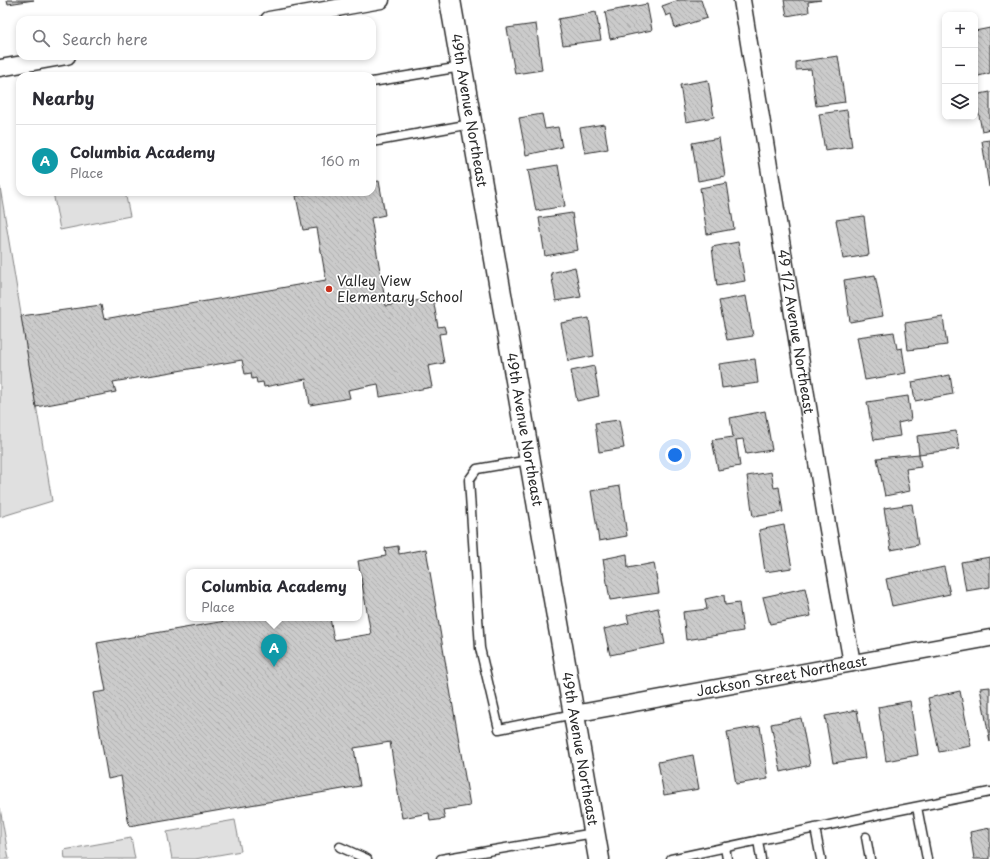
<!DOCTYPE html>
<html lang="en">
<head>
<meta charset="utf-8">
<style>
	:root { --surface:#fff; --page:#f2f2f3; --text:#2b2b33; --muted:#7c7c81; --line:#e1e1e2; --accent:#c8321e }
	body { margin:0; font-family:"Playpen Sans",sans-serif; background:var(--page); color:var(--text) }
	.controls { position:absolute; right:12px; top:12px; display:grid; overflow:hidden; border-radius:8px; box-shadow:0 2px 6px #0003 }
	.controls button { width:36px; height:36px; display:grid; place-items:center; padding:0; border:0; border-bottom:1px solid var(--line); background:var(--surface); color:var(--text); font:20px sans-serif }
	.you { position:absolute; left:675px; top:455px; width:14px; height:14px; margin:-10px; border:3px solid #fff; border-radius:50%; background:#1a73e8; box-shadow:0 0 0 6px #1a73e833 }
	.badge { display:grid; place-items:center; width:26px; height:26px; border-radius:50%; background:var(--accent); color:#fff; font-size:13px; font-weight:700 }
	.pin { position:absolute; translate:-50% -33px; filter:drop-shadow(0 1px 2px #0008) }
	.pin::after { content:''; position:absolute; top:21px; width:14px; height:12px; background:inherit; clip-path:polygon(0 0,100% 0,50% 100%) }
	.popup { position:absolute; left:186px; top:569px; width:176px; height:52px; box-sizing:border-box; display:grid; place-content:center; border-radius:8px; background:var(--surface); filter:drop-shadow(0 1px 3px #0005); font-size:13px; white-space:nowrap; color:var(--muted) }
	.popup b { font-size:15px; color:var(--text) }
	.popup::after { content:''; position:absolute; left:50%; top:100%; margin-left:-8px; border:8px solid transparent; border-top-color:var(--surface) }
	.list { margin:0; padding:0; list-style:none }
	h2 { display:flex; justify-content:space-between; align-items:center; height:52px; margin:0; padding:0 16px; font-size:17px }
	h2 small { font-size:13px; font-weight:400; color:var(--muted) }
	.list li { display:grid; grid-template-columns:26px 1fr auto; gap:12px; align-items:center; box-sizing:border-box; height:72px; padding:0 16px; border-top:1px solid var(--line) }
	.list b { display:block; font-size:15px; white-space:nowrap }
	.list p { margin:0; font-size:13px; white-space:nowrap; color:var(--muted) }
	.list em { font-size:13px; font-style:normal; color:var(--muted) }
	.icon { flex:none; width:22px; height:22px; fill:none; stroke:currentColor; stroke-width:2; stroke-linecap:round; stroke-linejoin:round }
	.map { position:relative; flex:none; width:990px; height:859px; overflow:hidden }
	.search { position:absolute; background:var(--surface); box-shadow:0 2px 6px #0003; left:16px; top:16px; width:360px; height:44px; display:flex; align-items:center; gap:10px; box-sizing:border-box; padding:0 14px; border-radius:12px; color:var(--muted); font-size:15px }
	.panel { position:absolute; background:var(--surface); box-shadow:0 2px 6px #0003; left:16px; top:72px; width:360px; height:124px; border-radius:12px }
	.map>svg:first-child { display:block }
	.park { fill:#e0e0e0; stroke:#868686 }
	.building { fill:url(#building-back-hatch); stroke:#2b2b2b }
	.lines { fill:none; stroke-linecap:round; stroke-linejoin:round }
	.service-casing { stroke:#2b2b2b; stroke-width:11 }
	.minor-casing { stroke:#2b2b2b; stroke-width:19 }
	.tertiary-casing { stroke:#2b2b2b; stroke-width:23 }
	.service { stroke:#fff; stroke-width:8 }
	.minor { stroke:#fff; stroke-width:16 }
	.tertiary { stroke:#fff; stroke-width:20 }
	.poi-dot { fill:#c8321e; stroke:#fff; stroke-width:1.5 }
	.labels { text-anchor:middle; stroke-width:3.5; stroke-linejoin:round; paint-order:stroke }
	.street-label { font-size:14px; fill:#2b2b2b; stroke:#fff }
	.poi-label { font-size:14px; fill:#2b2b2b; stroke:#fff; text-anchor:start }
</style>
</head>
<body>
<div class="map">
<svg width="990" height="859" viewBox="0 0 990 859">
	<defs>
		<pattern id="building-back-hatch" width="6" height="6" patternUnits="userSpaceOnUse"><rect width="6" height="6" fill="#cbcbcb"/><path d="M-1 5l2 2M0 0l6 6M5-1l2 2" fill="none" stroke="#aeaeae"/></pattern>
	</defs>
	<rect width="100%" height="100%" fill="#fff"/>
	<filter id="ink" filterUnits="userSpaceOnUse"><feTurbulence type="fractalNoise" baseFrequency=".025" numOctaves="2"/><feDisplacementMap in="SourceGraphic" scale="8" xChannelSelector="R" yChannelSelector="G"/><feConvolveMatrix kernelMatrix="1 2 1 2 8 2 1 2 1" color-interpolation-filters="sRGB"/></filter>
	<g filter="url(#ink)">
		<!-- park -->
		<path class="park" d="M0,187L52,501L0,517Z
			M53,192H125L130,216L60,230Z
			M0,808L9,859H0Z
			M235,820L241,851L195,859H172L167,832Z
			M131,838L135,859H65L64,850Z"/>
		<!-- building -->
		<path class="building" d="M7,0H34L8,4Z
			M679,0H701L707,18L675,28L671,14L666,16L662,6Z
			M784,0H821L808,2L809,12L787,16Z
			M647,4L652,30L610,39L605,12Z
			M596,12L601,40L563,45L558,19Z
			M536,24L542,70L515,74L507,28Z
			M990,28V73L975,77V31Z
			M838,56L845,102L816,106L811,69L796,70V62Z
			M708,80L714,117L686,122L680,85Z
			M990,92V129L982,131L975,95Z
			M847,110L852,147L825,151L819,114Z
			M542,114L545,129L558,127L562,147L526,155L519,118Z
			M604,124L608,149L585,153L580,128Z
			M719,138L725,176L698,181L692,143Z
			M990,140V186L989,187L982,141Z
			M558,165L565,206L536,211L528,170Z
			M379,181L385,215L371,218L386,306L433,298L438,327L444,326L446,333L439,334L444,363L428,366L432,387L380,397L378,384L348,390L350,398L310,405L306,379L264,387L263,382L257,383L256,378L252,379L251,373L245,374L242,360L113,382L116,392L36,407L21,316L101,305L104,319L326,280L317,228L303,230L296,196L317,192H372V182Z
			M727,183L734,229L707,234L700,188Z
			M572,213L578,250L545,256L539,218Z
			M864,216L869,255L843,259L836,220Z
			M738,242L745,281L717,286L712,247Z
			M575,267L581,297L556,301L551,273Z
			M875,275L883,316L850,322L844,280Z
			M746,296L753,336L727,340L719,301Z
			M943,317L947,345L908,350L905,323Z
			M589,318L594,356L568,361L561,323Z
			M894,332L897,349L902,348L906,373L865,380L857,337Z
			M755,359L758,383L722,388L719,364Z
			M594,366L599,396L577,401L571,371Z
			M950,375L953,394L915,401L912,382Z
			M908,396L911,420L898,423L900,436L874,440L867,402Z
			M765,411L772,450L746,454L743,439L736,440L740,466L718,470L712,440L733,437L730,418Z
			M619,420L624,448L599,452L595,423Z
			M956,431L959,449L919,454L917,436Z
			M919,454L921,467L906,469L910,491L885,496L877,458Z
			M771,472L774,488L779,487L783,512L753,517L747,476Z
			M620,486L627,536L599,541L591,491Z
			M912,504L918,545L891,550L884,508Z
			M784,525L792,568L765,572L759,530Z
			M398,546L399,554L426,549L470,806L443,810L445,819L430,821L429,813L402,818L390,742L354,748L360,786L129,826L121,776L108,779L93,693L106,691L97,643L243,618H330L334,640L371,634L358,561L386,556L385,548Z
			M627,554L628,568L654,563L659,593L610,600L603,559Z
			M990,557V587L966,591L961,562Z
			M944,567L950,594L892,606L886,579Z
			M805,588L811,616L770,624L763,597Z
			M724,595L725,605L739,603L743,631L686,640L683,612L707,609L705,599Z
			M658,608L665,644L610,655L604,629L629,623L627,615Z
			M990,687V742L980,688Z
			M960,691L971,746L939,752L928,698Z
			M910,701L918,755L886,761L878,707Z
			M857,710L865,758L833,763L825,716Z
			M801,718L810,765L781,772L771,724Z
			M760,726L768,779L736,784L727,732Z
			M693,755L699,789L664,795L658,762Z
			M990,828V859H974L970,832Z"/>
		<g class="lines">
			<!-- service casing -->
			<g class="service-casing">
				<path id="service" d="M372,82L461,67
					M372,142L471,124
					M529,460L477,469L469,480L480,648L499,729L574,714
					M917,807L927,859
					M815,828L821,859
					M866,837L870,859
					M758,840L761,859
					M340,847L367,859
					M725,847L727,859
					M441,859L594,833
					M671,859L890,812L990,792"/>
			</g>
			<!-- minor casing -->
			<g class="minor-casing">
				<g id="minor">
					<path id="s1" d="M742,0L827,524L852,663"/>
					<path d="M269,20L381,0"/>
					<path d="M0,68L67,56"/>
					<path id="s2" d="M574,714L990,638"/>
				</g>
			</g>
			<!-- tertiary casing -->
			<g class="tertiary-casing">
				<g id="tertiary">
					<path id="s3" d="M450,0L599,859"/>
				</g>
			</g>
			<!-- service -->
			<use href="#service" class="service"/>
			<!-- minor -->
			<use href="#minor" class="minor"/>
			<!-- tertiary -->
			<use href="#tertiary" class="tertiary"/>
		</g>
	</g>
	<!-- markers -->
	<circle class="poi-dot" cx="329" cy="289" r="4"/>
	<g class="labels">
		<!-- street labels -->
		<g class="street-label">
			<text dy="5" stroke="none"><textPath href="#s3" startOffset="112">49th Avenue Northeast</textPath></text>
			<text dy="5" stroke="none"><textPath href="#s1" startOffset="336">49 1/2 Avenue Northeast</textPath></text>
			<text dy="5" stroke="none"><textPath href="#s3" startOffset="436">49th Avenue Northeast</textPath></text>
			<text dy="5" stroke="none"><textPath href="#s2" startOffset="211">Jackson Street Northeast</textPath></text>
			<text dy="5" stroke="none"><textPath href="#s3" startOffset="760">49th Avenue Northeast</textPath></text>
		</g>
		<!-- poi labels -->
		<g class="poi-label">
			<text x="337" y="286">Valley View<tspan x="337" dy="16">Elementary School</tspan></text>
		</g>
	</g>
</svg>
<div class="controls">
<button>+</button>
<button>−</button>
<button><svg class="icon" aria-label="layers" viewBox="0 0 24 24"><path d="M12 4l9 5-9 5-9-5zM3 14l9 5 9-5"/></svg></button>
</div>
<div class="you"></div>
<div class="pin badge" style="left:274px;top:667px;background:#0f9aa8">A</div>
<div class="popup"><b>Columbia Academy</b>Place</div>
<div class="search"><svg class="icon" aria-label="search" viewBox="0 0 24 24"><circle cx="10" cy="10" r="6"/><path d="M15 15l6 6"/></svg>Search here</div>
<section class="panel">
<h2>Nearby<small></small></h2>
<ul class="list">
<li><span class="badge" style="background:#0f9aa8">A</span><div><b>Columbia Academy</b><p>Place</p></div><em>160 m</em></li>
</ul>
</section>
</div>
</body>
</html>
